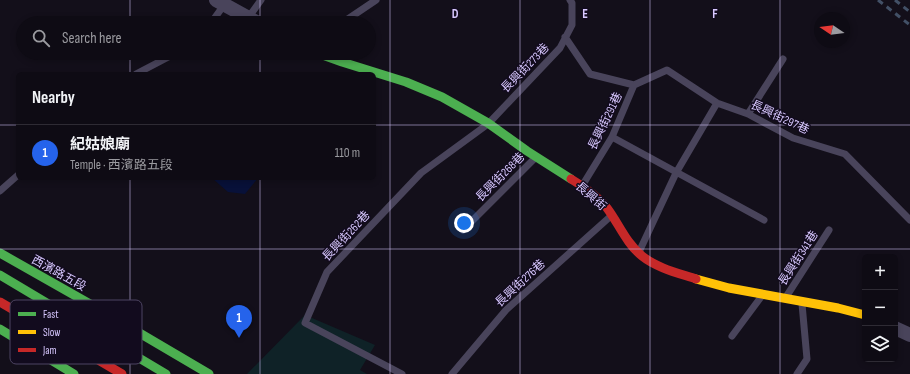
<!DOCTYPE html>
<html lang="en">
<head>
<meta charset="utf-8">
<style>
	:root { --surface:#0e0b14; --page:#1c1922; --text:#f1f3f6; --muted:#9b9ba0; --line:#2e2b34; --accent:#2563eb }
	body { margin:0; font-family:"Sofia Sans Condensed","Noto Sans TC",sans-serif; background:var(--page); color:var(--text) }
	.controls { position:absolute; right:12px; bottom:12px; display:grid; overflow:hidden; border-radius:6px; box-shadow:0 2px 6px #0003 }
	.controls button { width:36px; height:36px; display:grid; place-items:center; padding:0; border:0; border-bottom:1px solid var(--line); background:var(--surface); color:var(--text); font:20px sans-serif }
	.compass { position:absolute; left:814px; top:12px; width:36px; height:36px; border-radius:50%; background:var(--surface); box-shadow:0 2px 6px #0003; rotate:283deg }
	.you { position:absolute; left:464px; top:223px; width:14px; height:14px; margin:-10px; border:3px solid #fff; border-radius:50%; background:#1a73e8; box-shadow:0 0 0 6px #1a73e833 }
	.badge { display:grid; place-items:center; width:26px; height:26px; border-radius:50%; background:var(--accent); color:#fff; font-size:13px; font-weight:700 }
	.pin { position:absolute; translate:-50% -33px; filter:drop-shadow(0 1px 2px #0008) }
	.pin::after { content:''; position:absolute; top:21px; width:14px; height:12px; background:inherit; clip-path:polygon(0 0,100% 0,50% 100%) }
	.list { margin:0; padding:0; list-style:none }
	h2 { display:flex; justify-content:space-between; align-items:center; height:52px; margin:0; padding:0 16px; font-size:17px }
	h2 small { font-size:13px; font-weight:400; color:var(--muted) }
	.list li { display:grid; grid-template-columns:26px 1fr auto; gap:12px; align-items:center; box-sizing:border-box; height:56px; padding:0 16px; border-top:1px solid var(--line) }
	.list b { display:block; font-size:15px; white-space:nowrap }
	.list p { margin:0; font-size:13px; white-space:nowrap; color:var(--muted) }
	.list em { font-size:13px; font-style:normal; color:var(--muted) }
	.icon { flex:none; width:22px; height:22px; fill:none; stroke:currentColor; stroke-width:2; stroke-linecap:round; stroke-linejoin:round }
	.map { position:relative; flex:none; width:910px; height:374px; overflow:hidden }
	.search { position:absolute; background:var(--surface); box-shadow:0 2px 6px #0003; left:16px; top:16px; width:360px; height:44px; display:flex; align-items:center; gap:10px; box-sizing:border-box; padding:0 14px; border-radius:22px; color:var(--muted); font-size:15px }
	.panel { position:absolute; background:var(--surface); box-shadow:0 2px 6px #0003; left:16px; top:72px; width:360px; height:108px; border-radius:6px }
	.map>svg:first-child { display:block }
	.green { fill:#0f2227 }
	.water { fill:#081139 }
	.lines { fill:none; stroke-linecap:round; stroke-linejoin:round }
	.lane { stroke:#49445b; stroke-width:7 }
	.street { stroke:#49445b; stroke-width:14 }
	.fast { stroke:#4caf50; stroke-width:9 }
	.slow { stroke:#ffc107; stroke-width:9 }
	.jam { stroke:#c62828; stroke-width:9 }
	.rail { stroke:#425066; stroke-width:3; stroke-dasharray:6 5; stroke-linecap:butt }
	.grid { fill:none; stroke:#d8c8ff; stroke-width:1; stroke-opacity:0.55 }
	.labels { text-anchor:middle; stroke-width:3; stroke-linejoin:round; paint-order:stroke }
	.street-label { font-size:12px; fill:#d8c8ff; stroke:#120b1e }
	.key { fill:#120b1e; stroke:#4d4462; stroke-width:1 }
	.key-label { font-size:11px; fill:#d8c8ff }
	.grid-label { font-size:13px; text-anchor:middle; font-weight:bold; fill:#d8c8ff; stroke:#120b1e; stroke-width:3; stroke-linejoin:round; paint-order:stroke }
</style>
</head>
<body>
<div class="map">
<svg width="910" height="374" viewBox="0 0 910 374">
	<rect width="100%" height="100%" fill="#130f1a"/>
	<!-- green -->
	<path class="green" d="M305,315L375,345L360,370L367,374H247Z"/>
	<!-- water -->
	<path class="water" d="M212,178H258L245,194L228,192Z"/>
	<g class="lines">
		<!-- lane -->
		<path class="lane" d="M248,18L261,0
			M211,23L224,5
			M342,23L376,0
			M565,37L590,74L634,85
			M136,74L176,53
			M748,114L783,59
			M612,137L764,220
			M582,186L612,137L634,85L667,70L717,103L748,114L793,138L845,154L910,220
			M0,191L18,175
			M463,230L535,158
			M639,252L676,173L717,103
			M786,297L829,230
			M732,336L761,297
			M402,374L305,323L327,272L421,173L488,124L560,48L572,25V3L570,0
			M452,374L506,310L612,215
			M797,374L807,359L802,304"/>
		<!-- street -->
		<path class="street" d="M216,0L258,23
			M895,328L910,335"/>
		<!-- fast -->
		<path class="fast" d="M317,53L342,62L406,82L442,97L488,123L527,151L571,179
			M0,253L97,308L209,374
			M0,275L166,374
			M0,329L74,374"/>
		<!-- slow -->
		<path class="slow" d="M696,279L729,288L838,308L865,315"/>
		<!-- jam -->
		<path class="jam" d="M571,179C584,187 598,196 607,208C619,224 626,243 642,256C657,268 678,273 696,279
			M0,302L122,374"/>
		<!-- rail -->
		<path class="rail" d="M878,0L910,25
			M895,0L910,12"/>
	</g>
	<!-- grid -->
	<path class="grid" d="M130,0V23M260,0V23M390,0V374M520,0V374M650,0V374M780,0V374M130,53V74M260,53V74M0,125H18M374,125H910M130,178V374M260,178V374M0,249H910"/>
	<g class="labels">
		<!-- street labels -->
		<g class="street-label">
			<text transform="translate(525 68) rotate(-46)" y="4">長興街273巷</text>
			<text transform="translate(780 117) rotate(25)" y="4">長興街297巷</text>
			<text transform="translate(605 121) rotate(-64)" y="4">長興街291巷</text>
			<text transform="translate(500 177) rotate(-45)" y="4">長興街268巷</text>
			<text transform="translate(591 196) rotate(41)" y="4">長興街</text>
			<text transform="translate(346 236) rotate(-47)" y="4">長興街262巷</text>
			<text transform="translate(798 258) rotate(-57)" y="4">長興街341巷</text>
			<text transform="translate(59 273) rotate(29)" y="4">西濱路五段</text>
			<text transform="translate(520 283) rotate(-43)" y="4">長興街276巷</text>
		</g>
	</g>
	<!-- legend -->
	<rect x="10" y="300" width="132" height="64" rx="6" class="key"/>
	<rect x="18" y="312" width="18" height="4" fill="#4caf50"/>
	<rect x="18" y="330" width="18" height="4" fill="#ffc107"/>
	<rect x="18" y="348" width="18" height="4" fill="#c62828"/>
	<g class="key-label">
		<text x="43" y="318">Fast</text>
		<text x="43" y="336">Slow</text>
		<text x="43" y="354">Jam</text>
	</g>
	<g class="grid-label">
		<text x="455" y="18">D</text>
		<text x="585" y="18">E</text>
		<text x="715" y="18">F</text>
	</g>
</svg>
<div class="controls">
<button>+</button>
<button>−</button>
<button><svg class="icon" aria-label="layers" viewBox="0 0 24 24"><path d="M12 4l9 5-9 5-9-5zM3 14l9 5 9-5"/></svg></button>
</div>
<svg class="compass" viewBox="-18 -18 36 36"><path d="M0-13l5 13h-10z" fill="#e53935"/><path d="M0 13l5-13h-10z" fill="#9b9ba0"/></svg>
<div class="you"></div>
<div class="pin badge" style="left:239px;top:338px">1</div>
<div class="search"><svg class="icon" aria-label="search" viewBox="0 0 24 24"><circle cx="10" cy="10" r="6"/><path d="M15 15l6 6"/></svg>Search here</div>
<section class="panel">
<h2>Nearby<small></small></h2>
<ul class="list">
<li><span class="badge">1</span><div><b>紀姑娘廟</b><p>Temple · 西濱路五段</p></div><em>110 m</em></li>
</ul>
</section>
</div>
</body>
</html>
